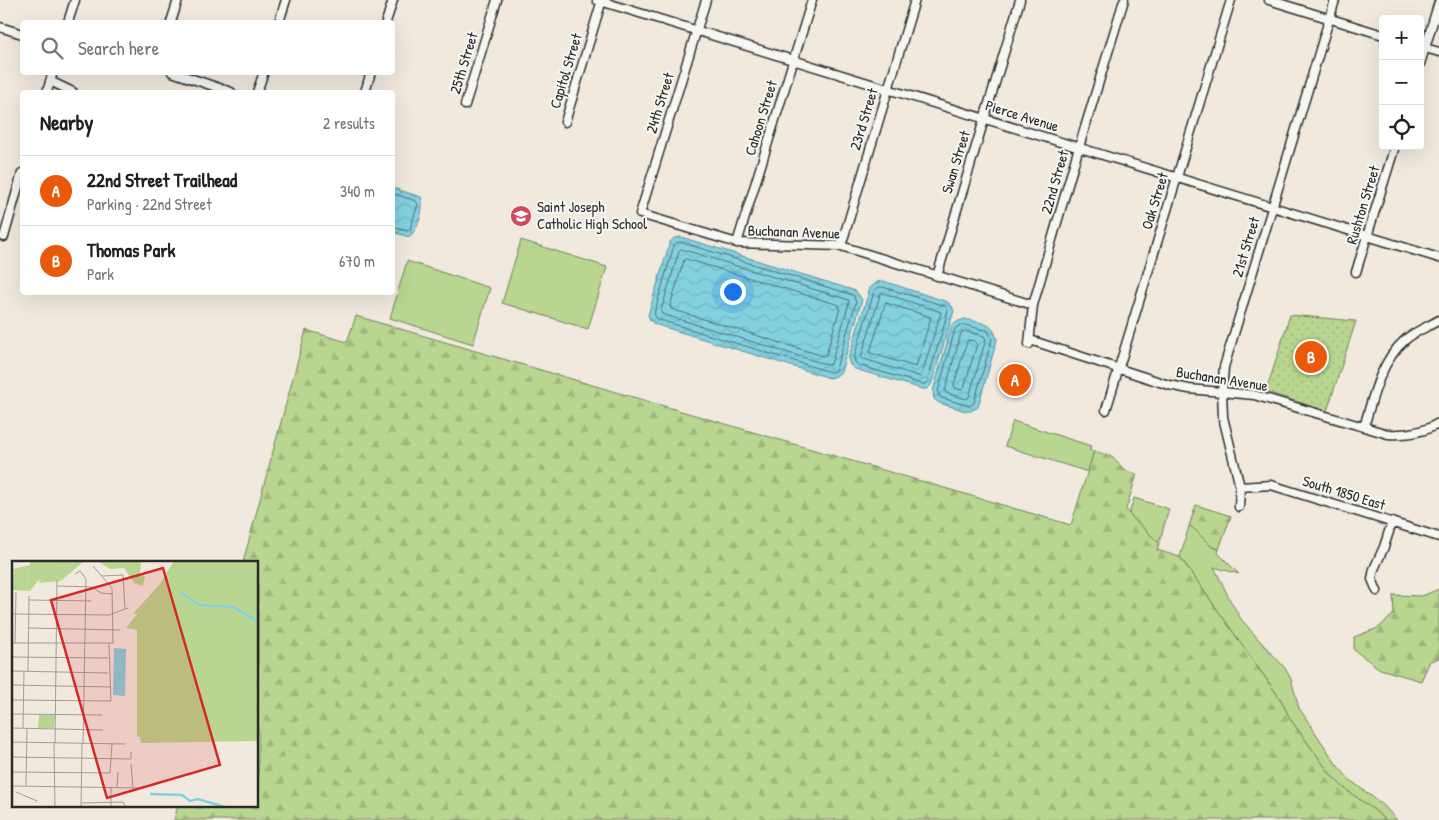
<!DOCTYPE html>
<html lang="en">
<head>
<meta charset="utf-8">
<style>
	:root { --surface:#fff; --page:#f2f2f2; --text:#202124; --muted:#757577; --line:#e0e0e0; --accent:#ea580c }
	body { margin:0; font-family:"Patrick Hand",sans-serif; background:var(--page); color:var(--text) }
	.controls { position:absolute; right:15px; top:15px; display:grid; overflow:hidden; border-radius:5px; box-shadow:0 5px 20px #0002 }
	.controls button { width:45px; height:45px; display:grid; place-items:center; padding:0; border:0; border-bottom:1px solid var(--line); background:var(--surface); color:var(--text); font:25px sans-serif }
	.you { position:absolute; left:732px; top:291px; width:18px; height:18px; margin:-12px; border:4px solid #fff; border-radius:50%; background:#1a73e8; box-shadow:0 0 0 8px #1a73e833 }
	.badge { display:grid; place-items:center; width:32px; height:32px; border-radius:50%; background:var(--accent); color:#fff; font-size:16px; font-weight:700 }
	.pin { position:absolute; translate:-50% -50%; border:2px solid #fff; box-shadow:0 1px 5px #0006 }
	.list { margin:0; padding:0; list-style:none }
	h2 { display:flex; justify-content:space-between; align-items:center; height:65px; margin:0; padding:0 20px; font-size:21px }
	h2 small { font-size:16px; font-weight:400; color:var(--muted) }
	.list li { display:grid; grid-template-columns:32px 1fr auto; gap:15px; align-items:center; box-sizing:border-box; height:70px; padding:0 20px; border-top:1px solid var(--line) }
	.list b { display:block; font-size:19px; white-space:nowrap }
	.list p { margin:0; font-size:16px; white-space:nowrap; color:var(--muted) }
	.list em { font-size:16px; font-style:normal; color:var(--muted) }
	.icon { flex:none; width:28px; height:28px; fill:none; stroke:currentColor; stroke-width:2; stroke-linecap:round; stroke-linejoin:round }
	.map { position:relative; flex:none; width:1439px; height:820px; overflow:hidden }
	.search { position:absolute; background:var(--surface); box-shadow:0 5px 20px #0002; left:20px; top:20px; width:375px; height:55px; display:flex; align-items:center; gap:12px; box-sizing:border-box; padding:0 18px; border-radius:5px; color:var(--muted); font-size:19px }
	.panel { position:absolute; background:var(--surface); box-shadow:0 5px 20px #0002; left:20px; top:90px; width:375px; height:205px; border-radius:5px }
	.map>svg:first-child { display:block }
	.grass { fill:#b8d68f; stroke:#72805d }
	.forest { fill:url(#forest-firs); stroke:#72805d }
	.park { fill:url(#park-dots); stroke:#72805d }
	.water { fill:url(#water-waves); stroke:#608f98 }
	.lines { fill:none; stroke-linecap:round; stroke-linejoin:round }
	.shore { stroke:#4e6d73; stroke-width:1 }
	.minor-casing { stroke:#2b2b2b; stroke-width:11 }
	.minor { stroke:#f6f6f2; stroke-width:8 }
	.labels { text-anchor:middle; stroke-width:4; stroke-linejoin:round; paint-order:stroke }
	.street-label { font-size:15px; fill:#2b2b2b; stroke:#f6f6f2 }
	.poi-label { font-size:15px; fill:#2b2b2b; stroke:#f6f6f2; text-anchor:start }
	.inset-river { fill:none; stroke:#83d1e0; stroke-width:2.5 }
	.inset-road { fill:none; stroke:#a29d96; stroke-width:1 }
	.view { fill:#d62828; fill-opacity:0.15; stroke:#d62828; stroke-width:2.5 }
	.inset-edge { fill:none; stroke:#2b2b2b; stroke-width:2.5 }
</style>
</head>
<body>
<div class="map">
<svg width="1439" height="820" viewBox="0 0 1439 820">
	<defs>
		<pattern id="forest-firs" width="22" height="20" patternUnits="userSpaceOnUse" patternTransform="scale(1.25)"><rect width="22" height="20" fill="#b8d68f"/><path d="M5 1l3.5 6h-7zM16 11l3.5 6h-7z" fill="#9eb87c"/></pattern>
		<pattern id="park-dots" width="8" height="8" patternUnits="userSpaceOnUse" patternTransform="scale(1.25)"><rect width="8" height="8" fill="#b8d68f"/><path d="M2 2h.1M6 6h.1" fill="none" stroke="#9eb87c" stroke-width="1.8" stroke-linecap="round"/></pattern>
		<pattern id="water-waves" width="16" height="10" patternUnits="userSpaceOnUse" patternTransform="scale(1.25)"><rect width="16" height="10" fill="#83d1e0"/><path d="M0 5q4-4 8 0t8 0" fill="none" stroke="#71b4c0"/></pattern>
	</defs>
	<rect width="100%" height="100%" fill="#f1e9de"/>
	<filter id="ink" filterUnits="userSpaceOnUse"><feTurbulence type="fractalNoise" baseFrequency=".02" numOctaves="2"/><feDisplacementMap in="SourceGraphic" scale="10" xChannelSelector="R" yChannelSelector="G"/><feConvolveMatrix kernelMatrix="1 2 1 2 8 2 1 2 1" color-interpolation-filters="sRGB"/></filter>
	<g filter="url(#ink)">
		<!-- grass -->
		<path class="grass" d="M521,240L607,267L588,329L502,303Z
			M407,261L490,288L473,344L390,318Z
			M1013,421L1091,446L1089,450L1094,451L1088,472L1005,446Z
			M1134,498L1169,509L1159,543L1129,514Z
			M1189,526L1192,527L1212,547L1219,549L1218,553L1239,574L1214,567L1231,602L1241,619L1260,641L1285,668L1291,679L1299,708L1337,765L1350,780L1383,805L1397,820H1385L1374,810L1344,788L1331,775L1290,719L1281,700L1180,557Z"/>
		<!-- forest -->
		<path class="forest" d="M356,316L1071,525L1094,451L1110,456L1117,461L1124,470L1137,474L1126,509L1129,514L1159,543L1157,550L1180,557L1281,700L1290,719L1331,775L1344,788L1374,810L1385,820H174L178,806H258V562H243L306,330L347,342Z
			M1196,505L1231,516L1219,549L1212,547L1192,527L1189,526Z
			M1439,589V658L1430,661L1421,681L1380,669L1354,650V637L1378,628L1394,614L1393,595L1422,596Z"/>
		<!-- park -->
		<path class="park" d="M1290,315L1356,321L1327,411L1266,392Z"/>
		<!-- water -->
		<path class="water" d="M393,188L421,197C425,207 418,230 409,237L393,232Z
			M681,237L856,291L862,300L841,372L836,376L830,378L654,324L650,320L648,315L670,242L674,238Z
			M883,281L948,302L952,306L954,311L931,385L927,389H922L855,369L850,365L848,359L870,288L877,282Z
			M965,319C982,324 993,321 997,340L978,407L971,411H966L939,403L934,399L933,391L952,325L959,321Z"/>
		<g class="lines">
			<!-- shore -->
			<path class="shore" d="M392,193L416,201L418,204L410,229L407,231L392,227
				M680,242L853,295L856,302L836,369L833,372H830L657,319L654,314L674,245L676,243Z
				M681,249L849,300V303L831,364L828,365L662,314L661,311L679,251Z
				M686,259L839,305L840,308L826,355L823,356L671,309L670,306L684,260Z
				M879,287H883L945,306L948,309L944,326L927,382L925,384H922L858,365L855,362L854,358L874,292Z
				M883,293L941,312L921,377L861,358L880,295Z
				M886,303L931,317L916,367L870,353Z
				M961,325H965L988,331L992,339L974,403L969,406L942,398L939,396L938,392L955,329Z
				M965,331L984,336L986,339L969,397L967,399L946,393L945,391L961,333Z
				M968,340L975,341L977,344L964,388L961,390L955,388L954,385Z"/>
			<!-- minor casing -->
			<g class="minor-casing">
				<path id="minor" d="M597,0L1439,258
					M706,0L640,214L737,243L841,246L1033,305
					M1269,0L1383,35
					M68,22L75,0
					M171,22L178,0
					M279,22L286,0
					M386,22L393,0
					M0,27L22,34
					M1422,47L1439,52
					M1420,64L1439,2
					M172,72L231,92
					M50,81L73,92
					M47,92L53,72
					M257,92L264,72
					M365,92L371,72
					M465,105L497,0
					M565,122L602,0
					M4,237L22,173
					M737,243L812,0
					M841,246L915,0
					M1356,272L1395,146
					M937,276L1020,0
					M1030,340L1169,385L1189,389L1254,395L1388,434C1406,435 1423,433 1439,423
					M1029,344L1033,305L1079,147L1124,0
					M1106,410L1231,0
					M1364,427C1373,397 1380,362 1405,340C1415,331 1428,327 1439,320
					M1240,487L1271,485L1439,537
					M1239,507L1240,487L1223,417L1222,391L1224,367L1335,0
					M1377,591L1372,579L1374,569L1384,547L1392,522"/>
			</g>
			<!-- minor -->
			<use href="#minor" class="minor"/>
		</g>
	</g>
	<!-- icons -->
	<defs>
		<g id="school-disc" transform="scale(1.125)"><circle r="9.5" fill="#d1495b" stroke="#f6f6f2"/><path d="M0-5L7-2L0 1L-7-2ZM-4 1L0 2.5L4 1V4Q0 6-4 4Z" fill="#fff"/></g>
	</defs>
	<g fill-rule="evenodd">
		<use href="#school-disc" x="521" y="216"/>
	</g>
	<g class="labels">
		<!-- street labels -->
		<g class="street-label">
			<text transform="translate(464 63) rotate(-73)" y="5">25th Street</text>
			<text transform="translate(566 71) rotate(-73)" y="5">Capitol Street</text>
			<text transform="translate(660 103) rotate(-73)" y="5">24th Street</text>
			<text transform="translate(1022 116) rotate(17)" y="5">Pierce Avenue</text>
			<text transform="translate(761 118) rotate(-73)" y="5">Cahoon Street</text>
			<text transform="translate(864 119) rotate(-73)" y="5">23rd Street</text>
			<text transform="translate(956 162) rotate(-73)" y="5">Swan Street</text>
			<text transform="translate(1055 182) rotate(-74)" y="5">22nd Street</text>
			<text transform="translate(1155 201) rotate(-73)" y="5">Oak Street</text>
			<text transform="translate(1363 205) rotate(-73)" y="5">Rushton Street</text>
			<text transform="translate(794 232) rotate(2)" y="5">Buchanan Avenue</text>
			<text transform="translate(1246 247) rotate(-73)" y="5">21st Street</text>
			<text transform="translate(1222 379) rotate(9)" y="5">Buchanan Avenue</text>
			<text transform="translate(1344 493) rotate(17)" y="5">South 1850 East</text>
		</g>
		<!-- poi labels -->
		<g class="poi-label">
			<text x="537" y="212">Saint Joseph<tspan x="537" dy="17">Catholic High School</tspan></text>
		</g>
	</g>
	<!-- overview -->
	<g transform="translate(12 561)">
		<rect width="246" height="246" fill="#f1e9de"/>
		<path d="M60,0H72L49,20L26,22L47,4L54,6ZM162,0L159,8L149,25L125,53H121L148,23ZM17,7L15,21L9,25L0,18L3,9Z" fill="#b8d68f"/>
		<path d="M18,0H60L54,6L46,4L38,16L26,20L18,30L0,29V18L9,25L15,21L17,8L3,9L0,13L1,8L18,4ZM86,0H129L128,13L133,15L131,25L122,22L112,7L98,8ZM162,0H246V180L129,182L128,176L125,175V69L114,67L149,24Z" fill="#b8d68f"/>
		<path d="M27,154H43L42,167H26Z" fill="#b8d68f"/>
		<path d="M102,87L114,88L113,135L101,134Z" fill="#83d1e0"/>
		<path class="inset-river" d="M168,31L187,44L221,46L247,61M138,233L170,234L178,240L186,238L213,246"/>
		<path class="inset-road" d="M81,5L100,27L101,82M63,13L68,10L74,18L71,183M90,15L111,14L113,48M46,25L80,26L89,32L100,33M17,39L79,40M0,53L97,54L116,47M16,67L108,69M0,82H102M3,82L4,31M0,96L96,97M0,110L96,112M16,110L17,35M0,124L99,126M0,139L99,140L97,83M0,153L90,154M0,167L91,169M11,167L12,110M0,181L113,183M42,182L43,246M43,182L45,19M0,196L119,198V191M119,203L121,227M0,211L98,212L100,183M0,225L128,227M14,225L15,167M105,226L106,211M4,231L25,240M69,242L111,241L114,246M69,246L70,183M99,246V226"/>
		<path class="view" d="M151,7L208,204L95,237L39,39Z"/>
		<rect width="246" height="246" class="inset-edge"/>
	</g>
</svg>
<div class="controls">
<button>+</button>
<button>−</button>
<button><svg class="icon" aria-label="locate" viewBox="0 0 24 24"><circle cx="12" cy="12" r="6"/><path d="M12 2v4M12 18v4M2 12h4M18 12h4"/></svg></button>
</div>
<div class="you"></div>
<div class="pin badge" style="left:1015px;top:380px">A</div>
<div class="pin badge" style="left:1311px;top:357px">B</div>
<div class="search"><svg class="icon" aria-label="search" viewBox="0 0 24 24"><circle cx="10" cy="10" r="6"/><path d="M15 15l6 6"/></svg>Search here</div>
<section class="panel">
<h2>Nearby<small>2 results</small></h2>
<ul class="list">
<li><span class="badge">A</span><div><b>22nd Street Trailhead</b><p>Parking · 22nd Street</p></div><em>340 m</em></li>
<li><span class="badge">B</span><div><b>Thomas Park</b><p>Park</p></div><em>670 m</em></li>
</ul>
</section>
</div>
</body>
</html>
